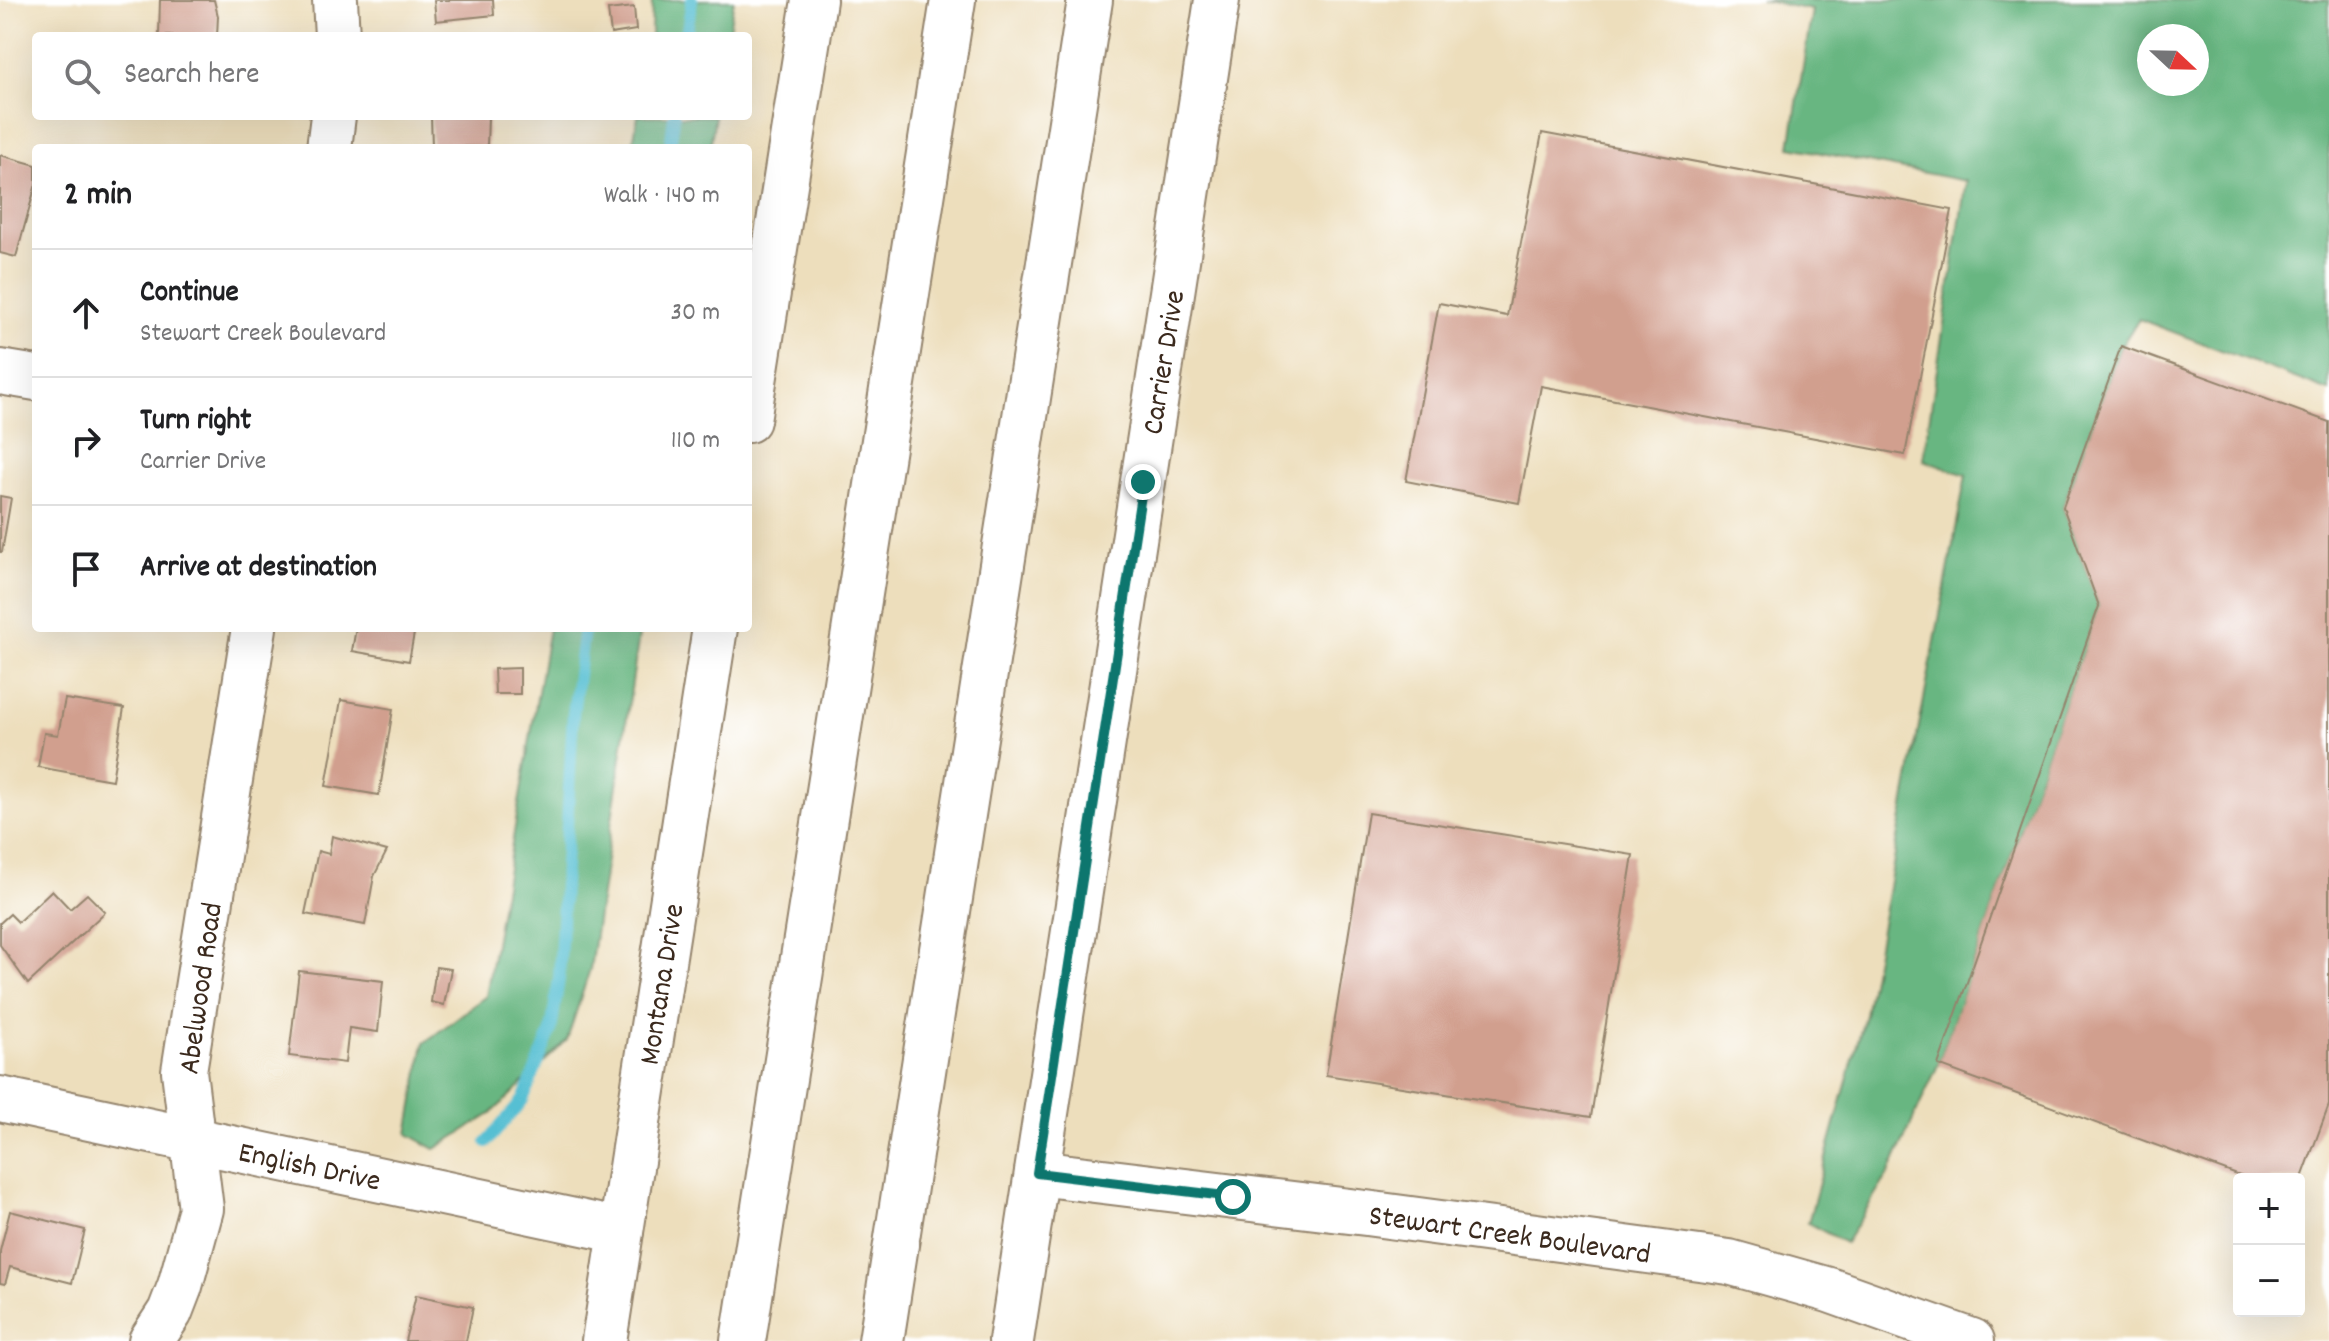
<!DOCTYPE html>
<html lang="en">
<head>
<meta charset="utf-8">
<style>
	:root { --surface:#fff; --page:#f2f2f2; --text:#202124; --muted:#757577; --line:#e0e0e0 }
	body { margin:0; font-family:Dekko,sans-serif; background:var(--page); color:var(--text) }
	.controls { position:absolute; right:24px; bottom:24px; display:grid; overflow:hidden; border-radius:8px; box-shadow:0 8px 32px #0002 }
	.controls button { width:72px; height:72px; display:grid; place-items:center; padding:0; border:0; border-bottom:2px solid var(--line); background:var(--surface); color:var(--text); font:40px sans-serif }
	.compass { position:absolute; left:2137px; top:24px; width:72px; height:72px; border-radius:50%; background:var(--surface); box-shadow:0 8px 32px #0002; rotate:112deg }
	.stop { position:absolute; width:24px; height:24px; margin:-18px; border:6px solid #0f766e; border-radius:50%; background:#fff }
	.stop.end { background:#0f766e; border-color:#fff; box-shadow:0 2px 8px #0008 }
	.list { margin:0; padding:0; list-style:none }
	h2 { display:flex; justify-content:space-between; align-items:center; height:104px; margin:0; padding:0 32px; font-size:34px }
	h2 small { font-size:26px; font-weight:400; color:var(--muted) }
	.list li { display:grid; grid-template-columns:52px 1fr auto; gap:24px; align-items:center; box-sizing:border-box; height:128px; padding:0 32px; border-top:2px solid var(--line) }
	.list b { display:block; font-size:30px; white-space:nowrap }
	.list p { margin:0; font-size:26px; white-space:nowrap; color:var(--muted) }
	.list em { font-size:26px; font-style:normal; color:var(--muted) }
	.icon { flex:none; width:44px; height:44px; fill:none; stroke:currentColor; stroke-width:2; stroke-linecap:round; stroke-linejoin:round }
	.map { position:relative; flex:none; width:2329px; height:1341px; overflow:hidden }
	.search { position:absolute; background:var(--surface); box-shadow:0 8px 32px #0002; left:32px; top:32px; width:720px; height:88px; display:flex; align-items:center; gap:20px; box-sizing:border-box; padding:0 28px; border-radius:8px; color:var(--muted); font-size:30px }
	.panel { position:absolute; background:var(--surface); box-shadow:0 8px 32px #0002; left:32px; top:144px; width:720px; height:488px; border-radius:8px }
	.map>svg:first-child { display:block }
	.forest { fill:#67b681; stroke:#517050; stroke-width:2; fill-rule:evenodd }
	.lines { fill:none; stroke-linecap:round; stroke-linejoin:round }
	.stream { stroke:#56bfd3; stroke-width:12 }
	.building { fill:#d19f8e }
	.street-casing { stroke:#94846d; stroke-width:48 }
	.secondary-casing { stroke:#94846d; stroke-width:48 }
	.highway-casing { stroke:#94846d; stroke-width:48 }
	.street { stroke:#fff; stroke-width:44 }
	.secondary { stroke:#fff; stroke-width:44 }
	.highway { stroke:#fff; stroke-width:44 }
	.route { stroke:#0f766e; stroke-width:10 }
	.labels { text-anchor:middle; stroke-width:6; stroke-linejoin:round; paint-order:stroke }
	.street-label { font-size:30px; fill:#3b2a1e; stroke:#fff }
</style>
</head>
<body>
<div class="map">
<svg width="2329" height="1341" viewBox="0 0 2329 1341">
	<rect width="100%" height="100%" fill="#fff"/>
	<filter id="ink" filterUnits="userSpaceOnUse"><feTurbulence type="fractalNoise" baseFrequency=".0125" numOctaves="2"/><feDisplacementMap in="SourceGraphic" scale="16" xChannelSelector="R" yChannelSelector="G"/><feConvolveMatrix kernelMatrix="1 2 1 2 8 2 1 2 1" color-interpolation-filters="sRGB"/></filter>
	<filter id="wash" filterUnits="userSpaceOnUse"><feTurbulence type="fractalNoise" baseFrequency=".006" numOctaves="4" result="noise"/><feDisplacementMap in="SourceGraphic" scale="32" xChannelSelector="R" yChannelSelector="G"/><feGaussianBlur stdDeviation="1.8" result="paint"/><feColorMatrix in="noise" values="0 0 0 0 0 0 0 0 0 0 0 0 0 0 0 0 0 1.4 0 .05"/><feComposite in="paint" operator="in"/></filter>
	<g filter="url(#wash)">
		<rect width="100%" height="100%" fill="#eddebc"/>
		<!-- forest -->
		<path class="forest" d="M652,0H734L728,36H651Z
			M1760,0H2329V391L2139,319L2121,346L2063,507L2099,606L1938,1065L1889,1173L1845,1243L1808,1223L1865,1015L1966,475L1923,460L1966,181L1790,147L1812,10ZM2149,36H2197V84H2149Z
			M638,116H715L710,148H632Z
			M549,628H640L590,969L567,1040L491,1114L435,1149L408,1134L424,1043L486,996Z"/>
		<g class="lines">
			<!-- stream -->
			<path class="stream" d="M686,36L692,0
				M670,148L674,116
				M487,1142L523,1100L551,1031L559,979L573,714L584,628"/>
		</g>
		<g id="blocks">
			<!-- building -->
			<path class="building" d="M160,0H214L218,16L217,36H159Z
				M434,0H493L494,15L436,21Z
				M634,7L636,30L611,34L608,10Z
				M431,116H488L487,147L432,146Z
				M1542,133L1952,210L1905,455L1541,386L1519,503L1406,481L1439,303L1507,316Z
				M0,155L36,165V184L16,257L0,253Z
				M2121,346L2329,422V1105L2299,1186V1179H2248L1938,1065L2099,606L2063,507Z
				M0,496L11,498L2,552H0Z
				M356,628H415L409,661L352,651Z
				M520,668V694H495L494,669Z
				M65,699L124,708L112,780L38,767L44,733L58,735Z
				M341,700L393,709L379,795L326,786Z
				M1368,813L1633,855L1591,1117L1326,1075Z
				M332,836L387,851L374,876L365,925L305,914L318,851L329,854Z
				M52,890L70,909L87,894L105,912L28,984L0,945V923L10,914L18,922Z
				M436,967L451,969L444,1005L431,1002Z
				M299,971L383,981L378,1032L349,1028L345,1063L289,1056Z
				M10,1211L85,1230L72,1283L10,1267L5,1284L0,1283V1251Z
				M416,1295L473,1307L466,1341H405Z"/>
		</g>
	</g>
	<g filter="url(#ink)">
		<use href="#blocks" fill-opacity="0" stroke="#94846d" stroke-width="2"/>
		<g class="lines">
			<!-- street casing -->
			<g class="street-casing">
				<path id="street" d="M335,0L337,36
					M329,148L333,116
					M0,372L36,378
					M0,1099L621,1231
					M1037,1173L1366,1213L1729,1262L1829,1290L1972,1341
					M151,1341L170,1312L180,1286L201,1209L184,1071L254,628"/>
			</g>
			<!-- secondary casing -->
			<g class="secondary-casing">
				<path id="secondary" d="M748,420L814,0
					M604,1341L715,628
					M1011,1341L1217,0"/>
			</g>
			<!-- highway casing -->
			<g class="highway-casing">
				<path id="highway" d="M743,1341L953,0
					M881,1341L1090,0"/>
			</g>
			<!-- street -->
			<use href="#street" class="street"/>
			<!-- secondary -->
			<use href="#secondary" class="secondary"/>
			<!-- highway -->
			<use href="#highway" class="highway"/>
		</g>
	</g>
	<g class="lines" filter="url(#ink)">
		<!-- route -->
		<path class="route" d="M1143,482L1037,1173L1233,1197"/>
	</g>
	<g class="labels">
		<!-- street labels -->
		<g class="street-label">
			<text transform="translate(1162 362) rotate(-81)" y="10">Carrier Drive</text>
			<text transform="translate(660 984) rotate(-81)" y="10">Montana Drive</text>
			<text transform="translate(199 988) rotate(-82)" y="10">Abelwood Road</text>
			<text transform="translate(310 1165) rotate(12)" y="10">English Drive</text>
			<text transform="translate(1510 1233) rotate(8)" y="10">Stewart Creek Boulevard</text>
		</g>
	</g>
</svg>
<div class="controls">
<button>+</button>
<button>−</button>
</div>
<svg class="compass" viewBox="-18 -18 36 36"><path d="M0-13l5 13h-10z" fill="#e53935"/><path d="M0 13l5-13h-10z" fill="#757577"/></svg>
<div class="stop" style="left:1233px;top:1197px"></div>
<div class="stop end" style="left:1143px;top:482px"></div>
<div class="search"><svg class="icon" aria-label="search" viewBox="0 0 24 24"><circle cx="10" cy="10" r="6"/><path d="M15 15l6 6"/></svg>Search here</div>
<section class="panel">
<h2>2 min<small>Walk · 140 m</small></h2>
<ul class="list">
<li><svg class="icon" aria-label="ahead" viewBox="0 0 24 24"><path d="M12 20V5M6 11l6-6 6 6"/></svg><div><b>Continue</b><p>Stewart Creek Boulevard</p></div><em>30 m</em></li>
<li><svg class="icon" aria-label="right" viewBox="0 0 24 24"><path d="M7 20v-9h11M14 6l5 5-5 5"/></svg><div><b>Turn right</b><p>Carrier Drive</p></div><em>110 m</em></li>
<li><svg class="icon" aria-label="arrive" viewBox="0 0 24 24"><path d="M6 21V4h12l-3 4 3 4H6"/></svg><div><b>Arrive at destination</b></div></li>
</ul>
</section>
</div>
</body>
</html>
